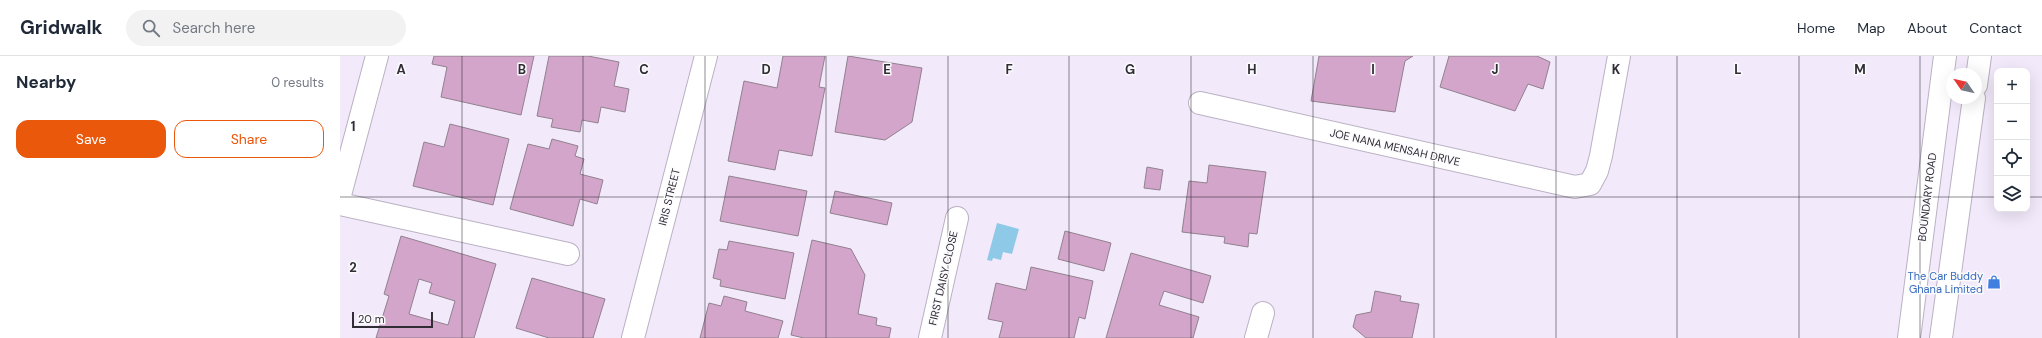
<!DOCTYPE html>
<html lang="en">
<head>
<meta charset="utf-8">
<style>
	:root { --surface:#fff; --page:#f2f2f3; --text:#1f2937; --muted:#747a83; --line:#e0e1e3; --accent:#ea580c }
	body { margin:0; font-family:"DM Sans",sans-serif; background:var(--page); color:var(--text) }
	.controls { position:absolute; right:12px; top:12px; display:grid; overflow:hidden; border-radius:8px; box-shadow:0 4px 16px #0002 }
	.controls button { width:36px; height:36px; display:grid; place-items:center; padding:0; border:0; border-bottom:1px solid var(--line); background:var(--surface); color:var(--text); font:20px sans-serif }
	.compass { position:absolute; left:1606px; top:12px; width:36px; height:36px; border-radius:50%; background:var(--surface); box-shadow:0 4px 16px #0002; rotate:304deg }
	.scale { position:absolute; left:12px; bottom:10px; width:81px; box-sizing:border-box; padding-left:4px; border:2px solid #302d34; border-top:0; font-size:11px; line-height:14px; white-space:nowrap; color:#302d34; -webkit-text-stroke:3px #fbfafd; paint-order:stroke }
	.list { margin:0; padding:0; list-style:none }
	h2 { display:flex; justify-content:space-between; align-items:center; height:52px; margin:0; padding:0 16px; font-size:17px }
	h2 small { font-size:13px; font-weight:400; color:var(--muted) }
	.actions { display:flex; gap:8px; padding:12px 16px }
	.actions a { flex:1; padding:9px 0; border:1px solid var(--accent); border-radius:12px; text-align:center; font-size:14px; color:var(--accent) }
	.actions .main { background:var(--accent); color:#fff }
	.icon { flex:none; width:22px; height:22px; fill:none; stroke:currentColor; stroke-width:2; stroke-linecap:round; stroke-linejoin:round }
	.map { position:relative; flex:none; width:1702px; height:282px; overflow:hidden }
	header { display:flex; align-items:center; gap:24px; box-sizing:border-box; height:56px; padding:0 20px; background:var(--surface); border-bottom:1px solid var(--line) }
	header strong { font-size:19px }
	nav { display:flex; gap:22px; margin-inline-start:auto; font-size:14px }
	.search { width:280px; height:36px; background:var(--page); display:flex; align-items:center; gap:10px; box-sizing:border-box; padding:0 14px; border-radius:22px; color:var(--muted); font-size:15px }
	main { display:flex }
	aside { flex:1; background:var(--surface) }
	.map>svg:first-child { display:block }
	.water { fill:#8ec9e7 }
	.building { fill:#d3a5cb; stroke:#91818e; fill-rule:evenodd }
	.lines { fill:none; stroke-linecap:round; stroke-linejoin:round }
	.street-casing { stroke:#bab1c3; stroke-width:24 }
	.secondary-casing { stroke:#bab1c3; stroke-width:24 }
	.street { stroke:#fff; stroke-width:22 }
	.secondary { stroke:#fff; stroke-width:22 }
	.grid { fill:none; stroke:#302d34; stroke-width:1; stroke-opacity:0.55 }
	.labels { text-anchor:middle; stroke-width:3; stroke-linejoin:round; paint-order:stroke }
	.street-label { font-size:11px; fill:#302d34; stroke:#fbfafd }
	.shop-label { font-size:11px; fill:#366cbe; stroke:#fbfafd; text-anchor:end }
	.grid-label { font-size:13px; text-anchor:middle; font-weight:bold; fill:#302d34; stroke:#fbfafd; stroke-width:3; stroke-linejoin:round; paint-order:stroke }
</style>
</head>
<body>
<header>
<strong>Gridwalk</strong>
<div class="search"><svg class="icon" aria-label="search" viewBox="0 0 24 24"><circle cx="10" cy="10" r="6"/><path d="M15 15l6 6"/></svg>Search here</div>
<nav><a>Home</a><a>Map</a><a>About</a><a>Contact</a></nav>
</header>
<main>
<aside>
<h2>Nearby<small>0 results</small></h2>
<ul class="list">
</ul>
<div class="actions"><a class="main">Save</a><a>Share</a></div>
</aside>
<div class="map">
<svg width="1702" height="282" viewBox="0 0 1702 282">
	<rect width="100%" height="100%" fill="#f2e9fb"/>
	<!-- water -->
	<path class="water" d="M657,167L679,173L672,198L663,196L661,204L653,202L652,205L647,204Z"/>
	<!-- building -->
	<path class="building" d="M94,0H194L181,59L101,41L107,11L92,8Z
		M209,0H248L279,6L274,30L289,33L285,56L261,51L258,67L242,64L240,76L211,71L213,63L197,60Z
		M443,0H485L479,31L485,32L472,100L439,94L435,114L388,105L404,25L437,32Z
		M508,0L582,12L572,66L545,84L495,76Z
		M979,0H1073L1065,5L1055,56L971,45Z
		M1109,0H1197L1210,6L1203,33L1188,28L1175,55L1100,31Z
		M110,68L169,83L153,149L73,130L84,86L104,91Z
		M212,83L238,90L235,100L244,103L240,118L263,124L257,148L240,143L233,170L170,153L188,88L209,93Z
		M869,109L926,116L917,178L909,177L908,191L884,187L885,181L842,176L849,125L867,127Z
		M807,111L823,114L820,134L804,132Z
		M389,120L467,135L458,180L380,165Z
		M495,135L552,147L547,169L490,157Z
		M725,175L771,187L764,215L718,203Z
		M61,180L156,208L134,282H36L49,240L44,238ZM79,223L92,227L89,237L115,245L108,269L69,258Z
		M472,184L511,193L525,219L518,258L537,262L536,269L551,272L549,282H464L451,279Z
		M389,185L454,197L445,243L380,230L381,224L373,222L379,193L387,194Z
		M791,197L871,220L863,247L824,235L819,249L859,261L853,282H766Z
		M691,211L753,225L745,263L739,261L734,282H659L663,266L648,263L656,227L686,234Z
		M192,222L265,243L253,282H209L176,272Z
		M1035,235L1061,240L1060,245L1079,248L1072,282H1026L1013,271L1016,259L1031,256Z
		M384,240L407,246L405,255L443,265L438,282H360L369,247L381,250Z"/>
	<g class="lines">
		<!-- street casing -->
		<g class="street-casing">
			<path id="street" d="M860,47L1235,131L1250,128L1257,115L1261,100L1279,0
				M0,139L37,0
				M0,148L228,198
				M293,282L366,0
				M590,282L617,162
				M916,282L923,257"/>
		</g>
		<!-- secondary casing -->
		<g class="secondary-casing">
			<path id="secondary" d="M1636,29L1640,0
				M1569,282L1605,0
				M1601,282L1634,42"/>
		</g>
		<!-- street -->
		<use href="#street" class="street"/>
		<!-- secondary -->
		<use href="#secondary" class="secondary"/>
	</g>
	<!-- grid -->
	<path class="grid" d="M122,0V282M243,0V282M365,0V282M486,0V282M608,0V282M729,0V282M851,0V282M973,0V282M1094,0V282M1216,0V282M1337,0V282M1459,0V282M1580,0V282M0,141H1657M1687,141H1702"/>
	<!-- icons -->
	<defs>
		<g id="shop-bare" transform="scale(1.08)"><path d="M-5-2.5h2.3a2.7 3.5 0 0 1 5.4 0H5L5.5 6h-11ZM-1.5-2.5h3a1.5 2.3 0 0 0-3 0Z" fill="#3f7fe0" stroke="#fbfafd" stroke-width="2.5" paint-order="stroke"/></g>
	</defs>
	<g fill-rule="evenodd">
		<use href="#shop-bare" x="1654" y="226"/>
	</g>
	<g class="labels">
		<!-- street labels -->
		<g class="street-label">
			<text transform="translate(1055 91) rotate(13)" y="4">JOE NANA MENSAH DRIVE</text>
			<text transform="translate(329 141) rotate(-76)" y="4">IRIS STREET</text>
			<text transform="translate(1587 141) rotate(-83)" y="4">BOUNDARY ROAD</text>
			<text transform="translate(603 222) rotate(-77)" y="4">FIRST DAISY CLOSE</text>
		</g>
		<!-- shop labels -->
		<g class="shop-label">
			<text x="1643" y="224">The Car Buddy<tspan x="1643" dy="13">Ghana Limited</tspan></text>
		</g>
	</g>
	<g class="grid-label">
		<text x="61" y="18">A</text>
		<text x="182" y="18">B</text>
		<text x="304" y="18">C</text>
		<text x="426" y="18">D</text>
		<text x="547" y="18">E</text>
		<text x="669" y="18">F</text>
		<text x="790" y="18">G</text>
		<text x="912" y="18">H</text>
		<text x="1033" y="18">I</text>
		<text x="1155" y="18">J</text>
		<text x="1276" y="18">K</text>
		<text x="1398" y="18">L</text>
		<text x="1520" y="18">M</text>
		<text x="13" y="75">1</text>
		<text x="13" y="216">2</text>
	</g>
</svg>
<div class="controls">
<button>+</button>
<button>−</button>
<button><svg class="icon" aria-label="locate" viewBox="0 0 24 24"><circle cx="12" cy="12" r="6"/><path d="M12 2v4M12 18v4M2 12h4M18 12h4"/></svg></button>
<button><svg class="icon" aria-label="layers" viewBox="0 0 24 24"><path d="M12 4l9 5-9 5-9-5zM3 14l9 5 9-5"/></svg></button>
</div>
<svg class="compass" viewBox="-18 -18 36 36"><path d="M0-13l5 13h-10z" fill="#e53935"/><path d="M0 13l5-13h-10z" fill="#747a83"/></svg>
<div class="scale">20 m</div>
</div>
</main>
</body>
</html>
